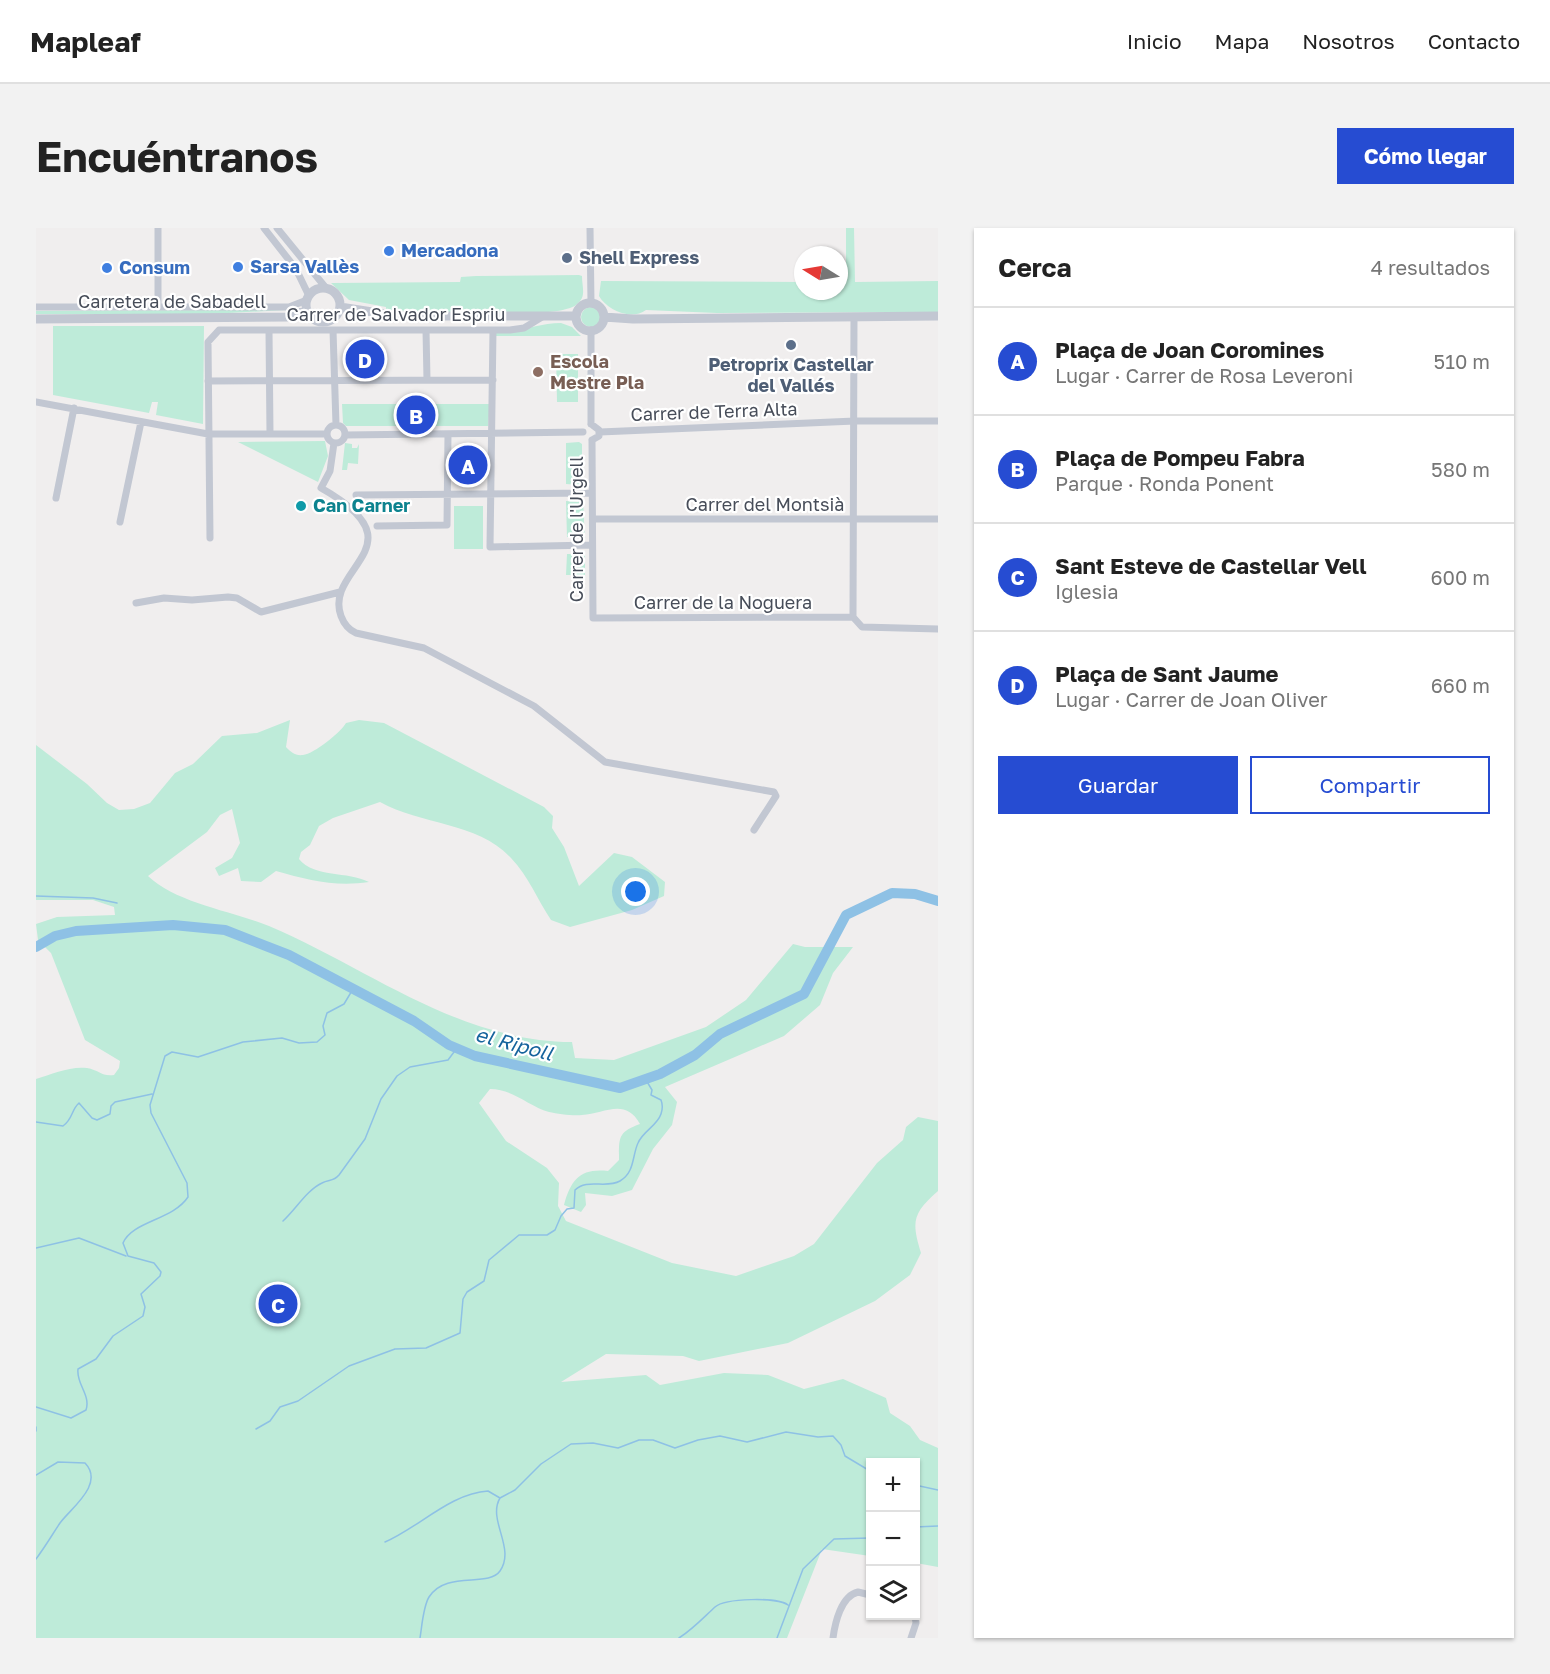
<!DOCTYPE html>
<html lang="es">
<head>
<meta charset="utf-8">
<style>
	:root { --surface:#fff; --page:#f2f2f2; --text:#222; --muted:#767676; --line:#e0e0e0; --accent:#264cd2 }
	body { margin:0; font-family:"Golos Text",sans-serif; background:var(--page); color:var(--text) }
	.controls { position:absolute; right:18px; bottom:18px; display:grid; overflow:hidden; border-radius:0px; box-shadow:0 2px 4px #0004 }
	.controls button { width:54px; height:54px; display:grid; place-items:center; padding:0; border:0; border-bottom:2px solid var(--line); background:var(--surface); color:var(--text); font:30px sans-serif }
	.compass { position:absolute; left:758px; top:18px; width:54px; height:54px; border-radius:50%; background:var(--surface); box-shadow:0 2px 4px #0004; rotate:281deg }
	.you { position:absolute; left:600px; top:664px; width:21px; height:21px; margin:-15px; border:4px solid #fff; border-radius:50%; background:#1a73e8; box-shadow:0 0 0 9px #1a73e833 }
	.badge { display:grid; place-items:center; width:39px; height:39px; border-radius:50%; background:var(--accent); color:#fff; font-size:20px; font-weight:700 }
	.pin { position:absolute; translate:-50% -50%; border:3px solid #fff; box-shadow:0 2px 6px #0006 }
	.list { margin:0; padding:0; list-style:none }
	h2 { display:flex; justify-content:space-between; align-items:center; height:78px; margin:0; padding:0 24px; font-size:26px }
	h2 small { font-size:20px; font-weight:400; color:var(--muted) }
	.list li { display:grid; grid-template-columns:39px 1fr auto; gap:18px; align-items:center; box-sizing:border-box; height:108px; padding:0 24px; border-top:2px solid var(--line) }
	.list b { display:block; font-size:22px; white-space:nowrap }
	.list p { margin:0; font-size:20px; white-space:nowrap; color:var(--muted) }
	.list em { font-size:20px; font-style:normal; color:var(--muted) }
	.actions { display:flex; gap:12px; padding:18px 24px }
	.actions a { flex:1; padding:14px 0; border:2px solid var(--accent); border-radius:0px; text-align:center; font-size:21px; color:var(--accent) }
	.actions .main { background:var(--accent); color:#fff }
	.icon { flex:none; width:33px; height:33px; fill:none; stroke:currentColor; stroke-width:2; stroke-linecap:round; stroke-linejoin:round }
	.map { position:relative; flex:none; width:902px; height:1410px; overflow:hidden; border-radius:0px }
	header { display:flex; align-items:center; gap:36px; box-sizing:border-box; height:84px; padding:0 30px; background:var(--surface); border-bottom:2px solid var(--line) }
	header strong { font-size:28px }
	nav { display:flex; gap:33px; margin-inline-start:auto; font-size:21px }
	.intro { display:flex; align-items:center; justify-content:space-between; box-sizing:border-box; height:144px; padding:0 36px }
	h1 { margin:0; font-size:42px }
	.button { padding:15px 27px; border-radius:0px; background:var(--accent); color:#fff; font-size:21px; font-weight:700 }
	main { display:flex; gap:36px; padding:0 36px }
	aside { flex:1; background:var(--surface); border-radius:0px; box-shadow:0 2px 4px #0004 }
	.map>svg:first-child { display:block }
	.green { fill:#beebd9 }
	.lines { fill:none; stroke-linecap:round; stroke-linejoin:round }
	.stream { stroke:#8ec1e5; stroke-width:1.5 }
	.river { stroke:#8ec1e5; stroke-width:10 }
	.minor { stroke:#c2c7d2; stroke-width:7 }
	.tertiary { stroke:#c2c7d2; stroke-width:9 }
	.shop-dot { fill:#3f7fe0; stroke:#fff; stroke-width:2 }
	.service-dot { fill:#5c6f8a; stroke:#fff; stroke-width:2 }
	.education-dot { fill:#8d6e63; stroke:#fff; stroke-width:2 }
	.culture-dot { fill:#0f9aa8; stroke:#fff; stroke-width:2 }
	.labels { text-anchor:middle; stroke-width:4.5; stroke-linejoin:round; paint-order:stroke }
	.shop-label { font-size:18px; font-weight:bold; fill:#366cbe; stroke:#fff; text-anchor:start }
	.service-label { font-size:18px; font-weight:bold; fill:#4e5e75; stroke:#fff; text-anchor:start }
	.street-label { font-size:18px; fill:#474d59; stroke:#fff }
	.education-label { font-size:18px; font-weight:bold; fill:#785e54; stroke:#fff; text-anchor:start }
	.culture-label { font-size:18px; font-weight:bold; fill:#0d838f; stroke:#fff; text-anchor:start }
	.water-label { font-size:20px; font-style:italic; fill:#16649d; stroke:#fff }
</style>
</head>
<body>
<header>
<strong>Mapleaf</strong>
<nav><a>Inicio</a><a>Mapa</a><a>Nosotros</a><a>Contacto</a></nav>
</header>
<div class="intro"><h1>Encuéntranos</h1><a class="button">Cómo llegar</a></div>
<main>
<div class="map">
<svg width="902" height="1410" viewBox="0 0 902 1410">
	<rect width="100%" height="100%" fill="#f0eeee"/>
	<!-- green -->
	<path class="green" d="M810,0H818L819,54L902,53V84L681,85L610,82C595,93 571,82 563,68L565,53L767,54V63H803V55L810,54Z
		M543,47L546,48C546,60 551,69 540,77C519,93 383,83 350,82V79L313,72L295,55L424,54L425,49L440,48Z
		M545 89a10 10 0 1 1 20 0a10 10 0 1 1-20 0Z
		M249,82L174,86H0V83Z
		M525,95L536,99L545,108H458V105C482,105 502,95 525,95Z
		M17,98H168L167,196L120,187L122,174H116L113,185L17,167Z
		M520,126H542V174H521Z
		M306,176H454L452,198H310L307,195Z
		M289,213L292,228L282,254L202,214Z
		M543,214L546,216V261L543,257L530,256V215Z
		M309,215L316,216V220H321L323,216L322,236L312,235L311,242H306Z
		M422,225H443V253H422Z
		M542,271H547L549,313H544V309H531L530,273L542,274Z
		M418,278H447V321H418Z
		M544,323H549V347H530L531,326H543Z
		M254,492L250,519C255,524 259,528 267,527C278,526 305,504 310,495L323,492L348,495L508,579L517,588L516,600L528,619L543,658L578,625L596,629L629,654L628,668L596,682L534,699L515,692C501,671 493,649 475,630C442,594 385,597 344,574L297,590L283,598L274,617L265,624L263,631C278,650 312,643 333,654C299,659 272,652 240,643L225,654L205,653L202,640L183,648L179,640L196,630L204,615L196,581L184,587L171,604L112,648C140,675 196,683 233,698C334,741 421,813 536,814L539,830L578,832L670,799L710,772L757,716L769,719H817L797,745L784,777L748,808L629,859L641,874L636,897L617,921L596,962L576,968L549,965L550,977L545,984L528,977C535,951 545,940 572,943L583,932C583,909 582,904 604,896C589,869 568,886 546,887C537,888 522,886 513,884C492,878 477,861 454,861L443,875L470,913L511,940L523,955L522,978L530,993L636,1035L700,1048L758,1028L778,1016L841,935L867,912L870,899L882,889L902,893V963C877,985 875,993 885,1025L874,1047L839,1073L752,1115L663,1133L647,1128L570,1126L525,1154L610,1147L624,1157L688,1145L732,1147L768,1161L807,1151L850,1170L854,1185L874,1198L884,1212L902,1220V1339L880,1335L879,1234H834V1328L786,1321L751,1410H0V851C16,846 34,838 51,840C63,842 66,849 78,847L83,840L84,833L49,812L15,725L2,712L0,696L21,689L79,687L78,679L57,672H0V517L51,556L71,575L83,582L98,581L114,575L139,545L157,536L186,508L221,505Z"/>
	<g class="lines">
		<!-- stream -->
		<path class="stream" d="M0,668L57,670L81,675
			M0,894L27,898C37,891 35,882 43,875L56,890L61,892L74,886L75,878L79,874L116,866
			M247,993C260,981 271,962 286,955C293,951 297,954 303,947L329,911L345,871L361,848L374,839L412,832L421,820
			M0,1020L43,1010L90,1028
			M0,1179L35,1190L50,1182C55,1167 40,1156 42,1141L60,1131L77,1108L107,1088L109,1079L105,1066L124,1048L125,1044L118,1035L92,1028L87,1015C96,993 137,992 152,969L151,955L115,885L114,877L129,828L136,824L162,829L207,814L246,810L263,815L281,814L289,807L287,798L291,785L308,776L317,761
			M0,1199V1203
			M220,1201L234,1193L244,1179L262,1173L313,1138L359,1121L390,1120L424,1105L427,1071L431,1064L448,1053L453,1032L483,1007H511L519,1002L525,988L531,981L538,980L539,962C551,950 570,961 584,953C599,944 596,928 602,915C607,903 621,898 625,886C627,880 627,877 625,872L615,867L616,862L610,852
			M0,1247L22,1234L49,1235C69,1256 35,1280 24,1295C16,1307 9,1319 0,1331
			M879,1257L902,1262
			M464,1270L479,1262L505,1236L535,1216L557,1215L582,1220L603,1212H617L639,1220L662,1212L684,1208L711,1214L750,1204L782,1209L797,1208L805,1217L809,1228L834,1243
			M879,1299L902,1298
			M349,1314C382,1300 415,1265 452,1263L464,1270
			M384,1410C386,1398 387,1379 393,1369C410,1342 452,1360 464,1343C480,1320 451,1292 464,1270
			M643,1410C657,1401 667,1390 679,1379C689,1370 742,1369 752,1377
			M741,1410L767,1341L798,1311L834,1310"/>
		<!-- river -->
		<path class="river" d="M0,719L19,708L40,703L137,697L189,702L253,727L378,793L413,817L439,828L584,860L624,846L659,827L684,806L768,766L810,687L856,665L879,666L902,673"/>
		<!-- minor -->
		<path class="minor" d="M122,0V79
			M228,0L260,41L273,68
			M241,0L290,60
			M554,0L555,75
			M0,79H253L271,72
			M297,102L300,197
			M390,102L391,152
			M457,102L454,319L556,317
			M233,103L234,206
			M172,153L457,152
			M0,174L172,206H291
			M555,196V102
			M555,196L563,202V208L556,212
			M291 206a9 9 0 1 1 18 0a9 9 0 1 1-18 0Z
			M564,204L819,193H902
			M309,207L547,204
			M556,212L557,390L817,389
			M298,215L294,243L285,260C388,318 287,339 305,388C308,396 313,402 320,405L388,420L498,478L569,534L738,564L740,568L718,602
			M320,267L556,265
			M20,270L38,180
			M557,291H902
			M84,294L105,194
			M341,298L411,297L412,206
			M174,310L172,114L183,102H474L488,100L506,89
			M100,375L128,370L156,372L192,369L201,370L225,384L304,364
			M817,389L818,89
			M817,389L826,399L902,401
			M797,1410C799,1395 805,1368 822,1364L834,1367
			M875,1410L880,1395L879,1388"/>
		<!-- tertiary -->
		<path class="tertiary" d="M270 77a17 17 0 1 1 34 0a17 17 0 1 1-34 0Z
			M540 89a14 14 0 1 1 28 0a14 14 0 1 1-28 0Z
			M304,79L362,88H540
			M568,89L597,91L902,88
			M0,91L252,89L271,82"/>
	</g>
	<!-- markers -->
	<g class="shop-dot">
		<circle cx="353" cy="23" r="6"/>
		<circle cx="202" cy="39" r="6"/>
		<circle cx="71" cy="40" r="6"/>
	</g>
	<g class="service-dot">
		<circle cx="531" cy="30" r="6"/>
		<circle cx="755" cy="117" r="6"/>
	</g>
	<circle class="education-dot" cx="502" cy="144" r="6"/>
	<circle class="culture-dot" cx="265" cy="278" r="6"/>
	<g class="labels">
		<!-- shop labels -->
		<g class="shop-label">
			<text x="365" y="29">Mercadona</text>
			<text x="214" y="45">Sarsa Vallès</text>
			<text x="83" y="46">Consum</text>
		</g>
		<!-- service labels -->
		<g class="service-label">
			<text x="543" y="36">Shell Express</text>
			<text x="755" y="143" text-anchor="middle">Petroprix Castellar<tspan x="755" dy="21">del Vallés</tspan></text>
		</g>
		<!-- street labels -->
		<g class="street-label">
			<text x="136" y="80">Carretera de Sabadell</text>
			<text x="360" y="93">Carrer de Salvador Espriu</text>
			<text transform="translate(678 184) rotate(-2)" y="6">Carrer de Terra Alta</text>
			<text x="729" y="283">Carrer del Montsià</text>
			<text transform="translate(541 301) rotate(-90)" y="6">Carrer de l'Urgell</text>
			<text x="687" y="381">Carrer de la Noguera</text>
		</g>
		<!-- education labels -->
		<g class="education-label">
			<text x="514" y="140">Escola<tspan x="514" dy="21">Mestre Pla</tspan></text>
		</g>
		<!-- culture labels -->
		<g class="culture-label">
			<text x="277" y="284">Can Carner</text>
		</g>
		<!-- water labels -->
		<g class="water-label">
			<text transform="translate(478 816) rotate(15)" y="7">el Ripoll</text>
		</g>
	</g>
</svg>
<div class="controls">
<button>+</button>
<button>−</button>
<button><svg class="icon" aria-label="layers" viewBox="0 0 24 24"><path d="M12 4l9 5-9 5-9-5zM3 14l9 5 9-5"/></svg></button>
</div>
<svg class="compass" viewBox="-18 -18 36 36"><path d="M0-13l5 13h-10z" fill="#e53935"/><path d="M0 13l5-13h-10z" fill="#767676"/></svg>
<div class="you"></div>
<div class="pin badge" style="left:432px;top:237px">A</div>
<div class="pin badge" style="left:380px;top:187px">B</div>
<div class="pin badge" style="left:242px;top:1076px">C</div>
<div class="pin badge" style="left:329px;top:131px">D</div>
</div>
<aside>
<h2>Cerca<small>4 resultados</small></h2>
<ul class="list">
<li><span class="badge">A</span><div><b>Plaça de Joan Coromines</b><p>Lugar · Carrer de Rosa Leveroni</p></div><em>510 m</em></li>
<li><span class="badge">B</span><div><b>Plaça de Pompeu Fabra</b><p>Parque · Ronda Ponent</p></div><em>580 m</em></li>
<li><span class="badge">C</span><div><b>Sant Esteve de Castellar Vell</b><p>Iglesia</p></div><em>600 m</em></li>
<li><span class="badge">D</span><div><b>Plaça de Sant Jaume</b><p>Lugar · Carrer de Joan Oliver</p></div><em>660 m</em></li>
</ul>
<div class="actions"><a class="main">Guardar</a><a>Compartir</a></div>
</aside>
</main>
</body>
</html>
